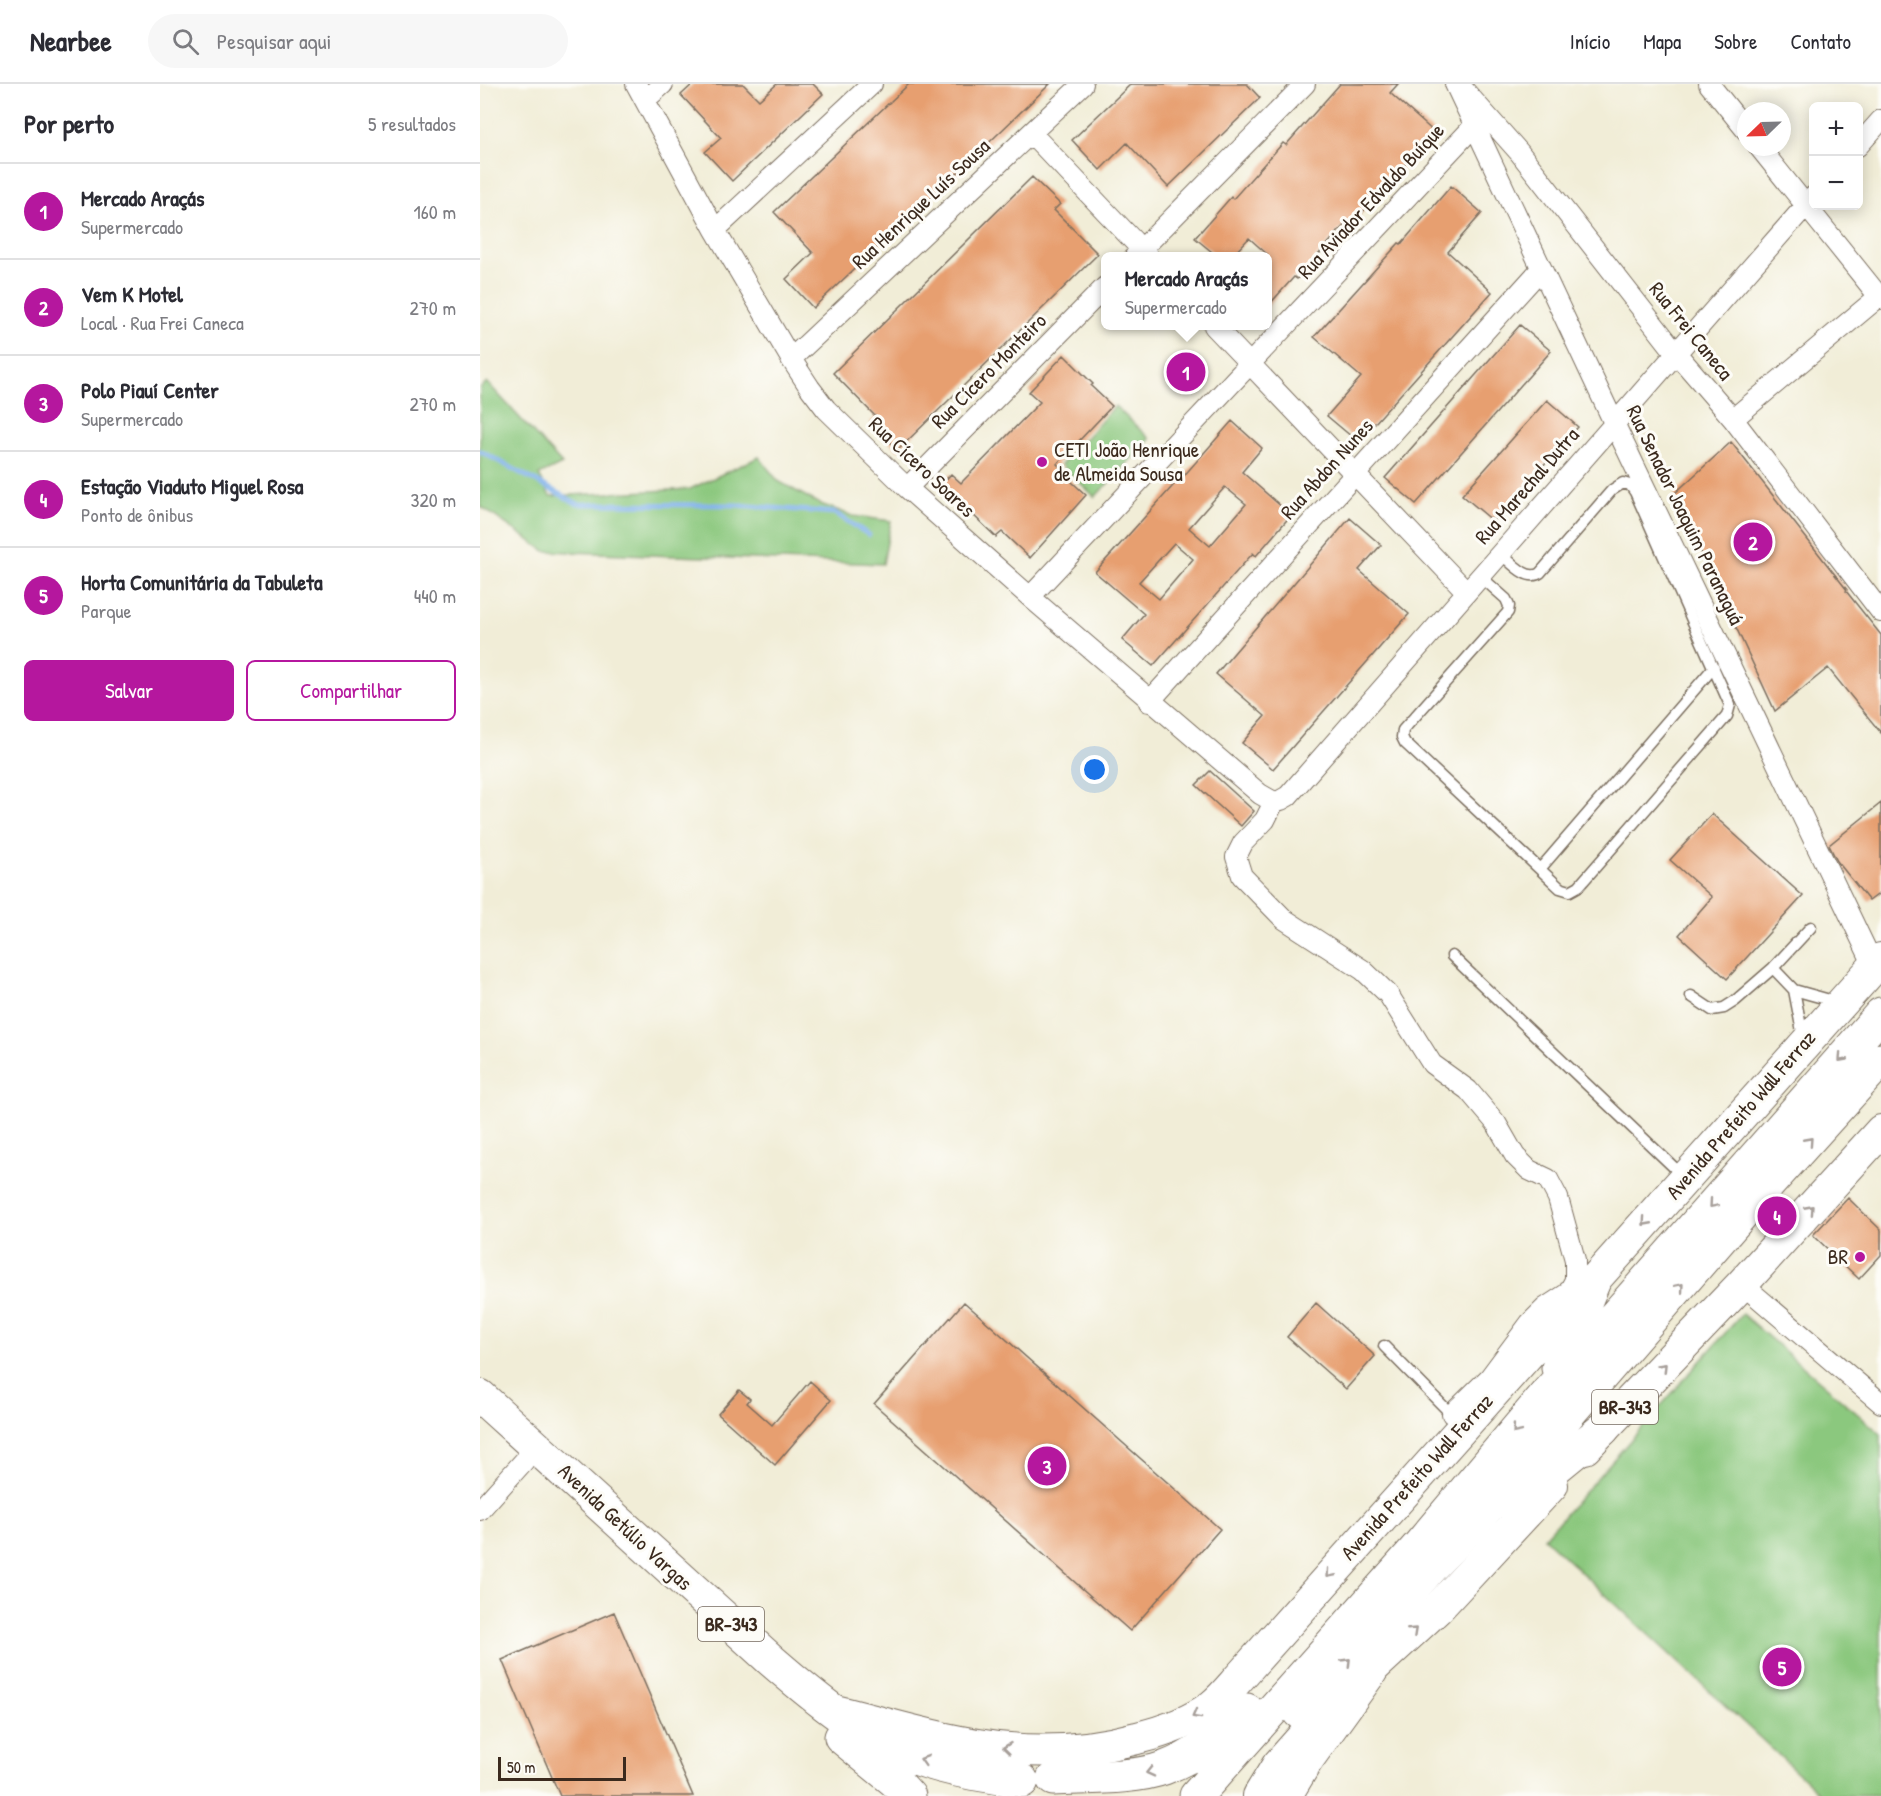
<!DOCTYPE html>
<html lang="pt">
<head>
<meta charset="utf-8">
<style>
	:root { --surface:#fff; --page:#f7f7f7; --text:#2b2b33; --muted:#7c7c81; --line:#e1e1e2; --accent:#b5179e }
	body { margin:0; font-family:"Patrick Hand",sans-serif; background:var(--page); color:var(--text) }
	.controls { position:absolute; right:18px; top:18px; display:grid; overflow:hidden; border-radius:9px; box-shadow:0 3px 15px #0003 }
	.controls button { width:54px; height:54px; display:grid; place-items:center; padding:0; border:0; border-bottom:2px solid var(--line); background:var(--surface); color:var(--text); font:30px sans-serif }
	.compass { position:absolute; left:1257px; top:18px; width:54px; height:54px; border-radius:50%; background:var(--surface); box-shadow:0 3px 15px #0003; rotate:247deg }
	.scale { position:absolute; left:18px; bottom:15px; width:128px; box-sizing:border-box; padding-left:6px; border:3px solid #3b2a1e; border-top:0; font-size:16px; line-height:21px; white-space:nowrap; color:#3b2a1e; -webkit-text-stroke:4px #fdfcf7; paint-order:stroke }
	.you { position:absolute; left:615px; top:686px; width:21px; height:21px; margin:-15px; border:4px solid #fff; border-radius:50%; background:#1a73e8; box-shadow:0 0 0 9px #1a73e833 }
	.badge { display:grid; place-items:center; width:39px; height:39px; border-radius:50%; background:var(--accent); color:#fff; font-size:20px; font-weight:700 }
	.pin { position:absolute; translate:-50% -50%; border:3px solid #fff; box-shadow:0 2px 6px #0006 }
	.popup { position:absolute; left:621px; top:168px; width:171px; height:78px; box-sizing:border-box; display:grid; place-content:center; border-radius:9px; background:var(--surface); filter:drop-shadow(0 2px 4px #0005); font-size:20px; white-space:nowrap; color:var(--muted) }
	.popup b { font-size:22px; color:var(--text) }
	.popup::after { content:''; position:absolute; left:50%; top:100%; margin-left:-12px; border:12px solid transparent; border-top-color:var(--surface) }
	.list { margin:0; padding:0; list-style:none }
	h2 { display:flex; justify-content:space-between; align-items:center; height:78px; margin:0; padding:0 24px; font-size:26px }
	h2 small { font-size:20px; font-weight:400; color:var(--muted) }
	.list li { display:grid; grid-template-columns:39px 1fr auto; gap:18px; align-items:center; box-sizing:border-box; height:96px; padding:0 24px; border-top:2px solid var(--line) }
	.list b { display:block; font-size:22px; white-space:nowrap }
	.list p { margin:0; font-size:20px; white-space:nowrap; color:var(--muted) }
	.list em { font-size:20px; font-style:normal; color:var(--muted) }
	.actions { display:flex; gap:12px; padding:18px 24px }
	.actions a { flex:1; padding:14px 0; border:2px solid var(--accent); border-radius:9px; text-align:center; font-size:21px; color:var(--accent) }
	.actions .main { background:var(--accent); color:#fff }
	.icon { flex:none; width:33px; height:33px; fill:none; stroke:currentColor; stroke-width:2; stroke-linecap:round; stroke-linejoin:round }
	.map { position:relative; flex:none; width:1401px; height:1712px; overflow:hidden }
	header { display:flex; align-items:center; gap:36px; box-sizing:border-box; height:84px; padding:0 30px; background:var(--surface); border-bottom:2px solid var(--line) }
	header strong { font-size:28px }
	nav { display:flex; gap:33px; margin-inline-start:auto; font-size:21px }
	.search { width:420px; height:54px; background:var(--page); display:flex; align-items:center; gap:15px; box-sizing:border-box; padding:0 21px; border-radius:33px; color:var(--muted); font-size:22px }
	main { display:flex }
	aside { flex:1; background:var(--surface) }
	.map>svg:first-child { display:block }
	.green { fill:#8bc87e; stroke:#63794e; stroke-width:1.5 }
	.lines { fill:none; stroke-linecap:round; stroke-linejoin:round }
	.stream { stroke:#7eb0ea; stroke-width:5 }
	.building { fill:#e79f70; fill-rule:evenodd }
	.service-casing { stroke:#7b6e5f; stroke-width:13 }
	.minor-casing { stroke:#7b6e5f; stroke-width:22 }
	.primary-casing { stroke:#7b6e5f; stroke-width:34 }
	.trunk-casing { stroke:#7b6e5f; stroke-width:35 }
	.service { stroke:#fff; stroke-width:10 }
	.minor { stroke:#fff; stroke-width:20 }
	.primary { stroke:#fff; stroke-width:32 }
	.trunk { stroke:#fff; stroke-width:33 }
	.oneway { stroke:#a79f9a }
	.poi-dot { fill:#b5179e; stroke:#fdfcf7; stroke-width:2 }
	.labels { text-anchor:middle; stroke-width:6; stroke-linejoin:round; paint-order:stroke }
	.shield { fill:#fdfcf7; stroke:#75695f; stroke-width:1.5 }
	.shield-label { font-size:20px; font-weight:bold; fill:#3b2a1e }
	.street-label { font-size:21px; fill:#3b2a1e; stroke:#fdfcf7 }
	.poi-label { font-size:21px; fill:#3b2a1e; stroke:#fdfcf7; text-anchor:start }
</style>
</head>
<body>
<header>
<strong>Nearbee</strong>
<div class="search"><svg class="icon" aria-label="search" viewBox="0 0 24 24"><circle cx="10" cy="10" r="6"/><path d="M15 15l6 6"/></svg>Pesquisar aqui</div>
<nav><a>Início</a><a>Mapa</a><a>Sobre</a><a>Contato</a></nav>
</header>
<main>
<aside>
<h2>Por perto<small>5 resultados</small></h2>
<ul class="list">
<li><span class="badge">1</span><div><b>Mercado Araçás</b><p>Supermercado</p></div><em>160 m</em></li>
<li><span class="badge">2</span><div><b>Vem K Motel</b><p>Local · Rua Frei Caneca</p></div><em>270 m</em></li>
<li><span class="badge">3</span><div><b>Polo Piauí Center</b><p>Supermercado</p></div><em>270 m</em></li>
<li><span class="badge">4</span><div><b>Estação Viaduto Miguel Rosa</b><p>Ponto de ônibus</p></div><em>320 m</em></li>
<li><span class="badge">5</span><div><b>Horta Comunitária da Tabuleta</b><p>Parque</p></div><em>440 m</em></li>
</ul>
<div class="actions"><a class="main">Salvar</a><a>Compartilhar</a></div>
</aside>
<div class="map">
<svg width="1401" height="1712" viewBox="0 0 1401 1712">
	<rect width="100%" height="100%" fill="#fdfcf7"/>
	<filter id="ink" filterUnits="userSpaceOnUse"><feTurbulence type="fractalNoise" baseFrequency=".0167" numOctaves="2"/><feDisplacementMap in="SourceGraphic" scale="12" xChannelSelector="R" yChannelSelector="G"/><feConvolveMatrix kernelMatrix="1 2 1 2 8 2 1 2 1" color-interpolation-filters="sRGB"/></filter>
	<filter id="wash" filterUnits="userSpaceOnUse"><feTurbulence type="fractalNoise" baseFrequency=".008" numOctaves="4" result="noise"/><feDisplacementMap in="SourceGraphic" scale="24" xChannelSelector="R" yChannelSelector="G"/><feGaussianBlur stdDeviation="1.35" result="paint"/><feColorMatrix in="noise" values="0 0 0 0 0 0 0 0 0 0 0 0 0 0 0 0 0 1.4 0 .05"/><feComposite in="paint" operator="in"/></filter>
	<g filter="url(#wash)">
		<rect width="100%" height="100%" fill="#f1edd7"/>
		<!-- green -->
		<path class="green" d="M7,298L82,380L59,391L70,412L210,405L279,373L298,397L338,419L373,432L411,437L403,480L65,467L0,422V304Z
			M635,322L670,355L615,413L581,381Z
			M1262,1230L1401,1350V1712H1343L1064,1454Z"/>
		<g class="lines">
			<!-- stream -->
			<path class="stream" d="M0,367L98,420L257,421L355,429L389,451"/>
		</g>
		<g id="blocks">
			<!-- building -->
			<path class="building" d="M213,0H263L279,16L297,0H333L343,10L252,97L225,68L241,54L201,11Z
				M429,0H570L442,123L441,122L333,224L306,195L333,169L294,128Z
				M651,0H767L780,14L688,103L647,59L620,86L592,56Z
				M860,0H918L910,9L954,48L870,142L866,139L817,195L814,193L787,223V170L769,154L752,172H737L715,154L751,113L753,115L803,59L806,61Z
				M552,93L580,120L574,126L618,170L418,366L390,338L396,333L353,289Z
				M971,102L1002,129L968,168L1012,208L878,358L847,332L881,293L834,253L919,159L921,160Z
				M1040,241L1071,267L936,420L905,394Z
				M584,271L613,300L611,302L632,322L577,380L581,384L579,386L606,411L550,474L522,448L516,453L489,427L487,429L460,402L471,390L481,399L560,318L549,308Z
				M1067,316L1098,343L1013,437L982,411Z
				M752,337L782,364L762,388L811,431L776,472L773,469L673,582L642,556L664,530L615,488L701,393L702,394ZM745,403L766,420L730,462L709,444ZM694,459L713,475L679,515L659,498Z
				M1251,358L1367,506L1366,507L1401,551V649L1348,584L1295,627L1194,410Z
				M870,434L901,461L879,486L929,530L793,685L762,659L785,632L736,590Z
				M730,687L774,727L761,742L716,701Z
				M1401,719V808L1389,817L1357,777L1349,761Z
				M1232,730L1323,812L1247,895L1199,851L1232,813L1190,776Z
				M1368,1114L1401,1146V1171L1379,1195L1333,1151Z
				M484,1218L740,1445L650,1547L394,1320Z
				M836,1219L895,1272L866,1305L807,1253Z
				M330,1297L351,1316L295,1381L238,1330L259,1306L270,1315L267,1319L292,1341Z
				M134,1528L213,1712H80L22,1576Z"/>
		</g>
	</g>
	<g filter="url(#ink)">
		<use href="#blocks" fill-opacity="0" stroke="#7b6e5f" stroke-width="1.5"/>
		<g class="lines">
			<!-- service casing -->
			<g class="service-casing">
				<path id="service" d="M1000,492L1026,515L1029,522L1028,528L923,646L922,653L925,659L1080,804L1090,807L1099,802L1247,632L1250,621L1155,408L1150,401L1143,399L1132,406L1060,489C1047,498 1031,478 1020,469
					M1060,785L1234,583
					M972,872L1203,1092
					M1293,884L1314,906L1357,918
					M1314,906L1323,953
					M1211,912L1232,926L1244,924L1255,917L1293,884L1331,843
					M904,1262L975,1334"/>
			</g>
			<!-- minor casing -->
			<g class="minor-casing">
				<path id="minor" d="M156,0L235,146L311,275L330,304L346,325L427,404L550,513L780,710L794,718
					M975,0L1134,339L1394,882
					M1229,0L1266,46
					M984,6L1039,68L1196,269L1253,335L1401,528
					M165,16L183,0
					M551,49L668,172
					M1378,62L1401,36
					M1279,63L1401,215
					M235,146L392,0
					M655,172L825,0
					M734,242L987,508
					M311,275L603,0
					M1253,335L1401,211
					M427,404L625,203
					M550,513L994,42
					M669,618L1061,185
					M794,718L785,736L763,759L756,773L762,792L804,835L883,886L908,910L952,980L988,1006L1016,1039L1035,1072L1049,1086L1068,1095L1078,1114L1095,1176V1196L1088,1209L1065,1224L1050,1239L1009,1294L972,1330
					M794,718L801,716L808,712L1334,112
					M1262,1200L1401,1319
					M0,1426L44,1377"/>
			</g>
			<!-- primary casing -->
			<g class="primary-casing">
				<path id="primary" d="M1105,1364L1262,1200L1401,1047
					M359,1628C415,1642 472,1660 529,1665C571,1669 616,1665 657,1654C682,1648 711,1638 732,1622C742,1614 750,1604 758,1595L1401,875
					M779,1712L798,1681L844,1629L957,1525L1072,1401"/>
			</g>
			<!-- trunk casing -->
			<g class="trunk-casing">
				<path id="trunk" d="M1078,1284L1114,1197
					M0,1312L292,1577C336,1615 383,1654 438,1675C471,1687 507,1692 542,1697
					M1031,1420L1123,1345
					M819,1628L890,1554L952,1482L993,1440L1269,1122L1401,976
					M361,1653L417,1699L429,1712
					M573,1695C605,1693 654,1695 684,1684C717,1672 743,1651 767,1626
					M716,1712L937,1464L1068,1308L1401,930
					M805,1712L826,1677L891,1587"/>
			</g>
			<!-- service -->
			<use href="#service" class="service"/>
			<!-- minor -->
			<use href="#minor" class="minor"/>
			<!-- primary -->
			<use href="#primary" class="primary"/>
			<!-- trunk -->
			<use href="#trunk" class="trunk"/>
		</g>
		<!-- one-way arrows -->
		<defs><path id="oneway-chevron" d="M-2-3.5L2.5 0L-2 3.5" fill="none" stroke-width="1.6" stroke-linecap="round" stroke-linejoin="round" transform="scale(1.5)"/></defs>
		<g class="oneway">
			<use href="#oneway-chevron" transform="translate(1362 974) rotate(132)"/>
			<use href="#oneway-chevron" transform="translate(1329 1057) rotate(-48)"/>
			<use href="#oneway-chevron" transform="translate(1233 1120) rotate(131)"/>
			<use href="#oneway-chevron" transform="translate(1330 1125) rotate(-48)"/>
			<use href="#oneway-chevron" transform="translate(1166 1138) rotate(132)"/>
			<use href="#oneway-chevron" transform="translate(1200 1203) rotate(-49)"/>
			<use href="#oneway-chevron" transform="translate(1183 1283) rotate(-46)"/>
			<use href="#oneway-chevron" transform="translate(1036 1346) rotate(130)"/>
			<use href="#oneway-chevron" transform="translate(850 1490) rotate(131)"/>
			<use href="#oneway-chevron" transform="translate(933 1547) rotate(-43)"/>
			<use href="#oneway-chevron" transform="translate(867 1578) rotate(-46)"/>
			<use href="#oneway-chevron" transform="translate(716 1631) rotate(151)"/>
			<use href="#oneway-chevron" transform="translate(527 1664) rotate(-174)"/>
			<use href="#oneway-chevron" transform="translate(444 1676) rotate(-163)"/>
			<use href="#oneway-chevron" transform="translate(670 1688) rotate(167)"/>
		</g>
	</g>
	<!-- markers -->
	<g class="poi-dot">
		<circle cx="562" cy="378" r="6"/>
		<circle cx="1380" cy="1173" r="6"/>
	</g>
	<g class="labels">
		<!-- shield labels -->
		<g class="shield">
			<rect x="1112" y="1306" width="66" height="34" rx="4.5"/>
			<rect x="218" y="1523" width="66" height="34" rx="4.5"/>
		</g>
		<g class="shield-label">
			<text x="1145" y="1330">BR-343</text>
			<text x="251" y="1547">BR-343</text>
		</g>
		<!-- street labels -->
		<g class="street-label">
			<text transform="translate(891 117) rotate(-47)" y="7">Rua Aviador Edvaldo Buíque</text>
			<text transform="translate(441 120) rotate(-43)" y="7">Rua Henrique Luís Sousa</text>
			<text transform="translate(1211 247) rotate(51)" y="7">Rua Frei Caneca</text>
			<text transform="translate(509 287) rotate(-45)" y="7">Rua Cícero Monteiro</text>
			<text transform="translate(442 383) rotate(43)" y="7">Rua Cícero Soares</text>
			<text transform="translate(847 385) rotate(-48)" y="7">Rua Abdon Nunes</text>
			<text transform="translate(1047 402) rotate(-49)" y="7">Rua Marechal Dutra</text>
			<text transform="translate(1205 431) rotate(64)" y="7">Rua Senador Joaquim Paranaguá</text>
			<text transform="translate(1261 1031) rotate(-49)" y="7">Avenida Prefeito Wall Ferraz</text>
			<text transform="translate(937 1393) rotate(-48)" y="7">Avenida Prefeito Wall Ferraz</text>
			<text transform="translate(145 1443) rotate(43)" y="7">Avenida Getúlio Vargas</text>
		</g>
		<!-- poi labels -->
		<g class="poi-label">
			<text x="574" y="373">CETI João Henrique<tspan x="574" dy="24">de Almeida Sousa</tspan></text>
			<text x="1368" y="1180" text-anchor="end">BR</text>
		</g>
	</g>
</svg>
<div class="controls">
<button>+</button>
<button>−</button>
</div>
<svg class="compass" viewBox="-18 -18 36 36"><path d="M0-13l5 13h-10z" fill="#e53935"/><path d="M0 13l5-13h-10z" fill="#7c7c81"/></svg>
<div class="scale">50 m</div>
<div class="you"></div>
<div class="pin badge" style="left:706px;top:288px">1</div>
<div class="popup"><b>Mercado Araçás</b>Supermercado</div>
<div class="pin badge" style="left:1273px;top:458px">2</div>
<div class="pin badge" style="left:567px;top:1382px">3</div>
<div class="pin badge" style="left:1297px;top:1132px">4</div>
<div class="pin badge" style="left:1302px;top:1583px">5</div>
</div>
</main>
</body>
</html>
